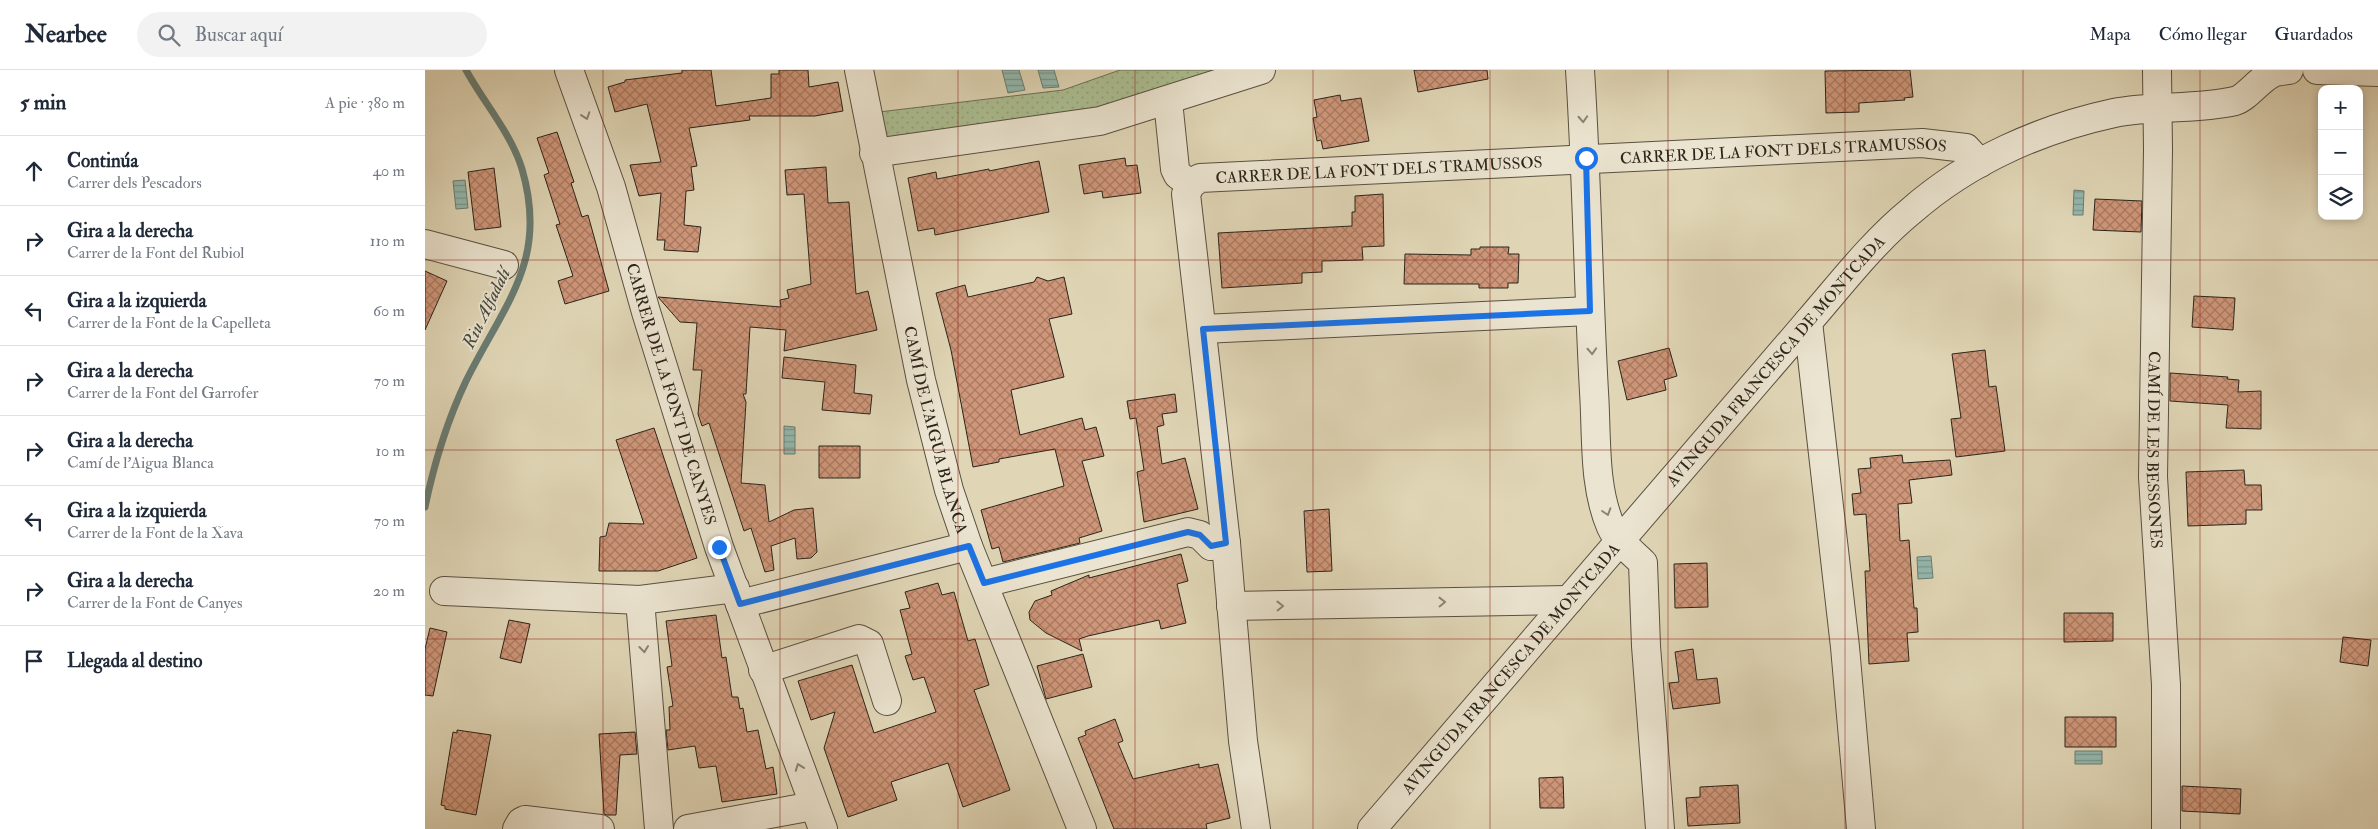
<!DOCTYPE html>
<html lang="es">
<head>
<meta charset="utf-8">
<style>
	:root { --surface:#fff; --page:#f2f2f3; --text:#1f2937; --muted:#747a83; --line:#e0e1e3 }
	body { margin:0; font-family:"IM FELL Double Pica",serif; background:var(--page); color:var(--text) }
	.controls { position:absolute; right:15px; top:15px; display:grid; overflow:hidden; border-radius:10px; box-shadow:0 2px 8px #0003 }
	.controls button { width:45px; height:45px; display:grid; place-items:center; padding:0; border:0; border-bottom:1px solid var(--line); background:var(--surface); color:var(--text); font:25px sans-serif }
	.stop { position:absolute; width:15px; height:15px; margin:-11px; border:4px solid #1a73e8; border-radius:50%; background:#fff }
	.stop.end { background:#1a73e8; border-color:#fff; box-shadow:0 1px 5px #0008 }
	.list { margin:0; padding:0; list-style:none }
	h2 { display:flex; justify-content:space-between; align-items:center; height:65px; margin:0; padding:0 20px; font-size:21px }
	h2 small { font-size:16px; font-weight:400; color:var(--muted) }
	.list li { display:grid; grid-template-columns:32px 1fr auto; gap:15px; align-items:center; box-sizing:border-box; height:70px; padding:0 20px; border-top:1px solid var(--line) }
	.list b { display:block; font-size:19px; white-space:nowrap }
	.list p { margin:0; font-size:16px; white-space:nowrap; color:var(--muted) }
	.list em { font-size:16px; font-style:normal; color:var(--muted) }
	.icon { flex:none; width:28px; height:28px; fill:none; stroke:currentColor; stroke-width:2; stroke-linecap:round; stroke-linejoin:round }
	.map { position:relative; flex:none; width:1953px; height:759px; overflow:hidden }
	header { display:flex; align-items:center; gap:30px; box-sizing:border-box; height:70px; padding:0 25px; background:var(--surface); border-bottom:1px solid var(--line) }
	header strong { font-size:24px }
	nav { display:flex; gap:28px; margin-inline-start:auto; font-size:18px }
	.search { width:350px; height:45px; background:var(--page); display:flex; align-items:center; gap:12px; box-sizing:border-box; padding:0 18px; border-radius:28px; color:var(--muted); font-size:19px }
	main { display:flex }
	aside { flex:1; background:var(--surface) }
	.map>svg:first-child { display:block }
	.grass { fill:url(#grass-dots); stroke:#6c7256 }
	.water { fill:url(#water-rules); stroke:#6a7d73 }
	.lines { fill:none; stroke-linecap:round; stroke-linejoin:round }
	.stream { stroke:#6a7d73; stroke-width:7 }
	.building { fill:url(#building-cross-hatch); stroke:#2c241a }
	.minor-casing { stroke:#595041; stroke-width:30 }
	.minor { stroke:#ebe4d0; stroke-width:28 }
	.oneway { stroke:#8c8475 }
	.route { stroke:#1a73e8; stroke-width:6 }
	.grid { fill:none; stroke:#8f2418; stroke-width:1; stroke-opacity:0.55 }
	.labels { text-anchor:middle; stroke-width:4; stroke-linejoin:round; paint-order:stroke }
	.street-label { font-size:16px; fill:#2c241a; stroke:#ebe4d0 }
	.water-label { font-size:18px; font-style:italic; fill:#46493f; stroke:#ebe4d0 }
</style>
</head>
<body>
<header>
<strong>Nearbee</strong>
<div class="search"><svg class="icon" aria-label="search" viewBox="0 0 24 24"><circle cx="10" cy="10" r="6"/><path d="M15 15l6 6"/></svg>Buscar aquí</div>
<nav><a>Mapa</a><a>Cómo llegar</a><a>Guardados</a></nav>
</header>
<main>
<aside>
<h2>5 min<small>A pie · 380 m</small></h2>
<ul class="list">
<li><svg class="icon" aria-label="ahead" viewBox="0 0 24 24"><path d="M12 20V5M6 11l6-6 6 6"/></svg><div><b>Continúa</b><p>Carrer dels Pescadors</p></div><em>40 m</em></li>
<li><svg class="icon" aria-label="right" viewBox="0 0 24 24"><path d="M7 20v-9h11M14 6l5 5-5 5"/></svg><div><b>Gira a la derecha</b><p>Carrer de la Font del Rubiol</p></div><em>110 m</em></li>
<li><svg class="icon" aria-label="left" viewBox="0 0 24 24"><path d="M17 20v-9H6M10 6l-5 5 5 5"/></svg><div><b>Gira a la izquierda</b><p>Carrer de la Font de la Capelleta</p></div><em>60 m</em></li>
<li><svg class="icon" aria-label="right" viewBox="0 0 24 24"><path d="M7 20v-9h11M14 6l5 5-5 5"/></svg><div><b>Gira a la derecha</b><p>Carrer de la Font del Garrofer</p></div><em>70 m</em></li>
<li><svg class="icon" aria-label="right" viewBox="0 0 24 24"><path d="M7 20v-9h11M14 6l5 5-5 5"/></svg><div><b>Gira a la derecha</b><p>Camí de l’Aigua Blanca</p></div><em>10 m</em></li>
<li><svg class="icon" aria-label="left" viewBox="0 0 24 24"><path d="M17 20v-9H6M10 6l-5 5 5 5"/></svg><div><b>Gira a la izquierda</b><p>Carrer de la Font de la Xava</p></div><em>70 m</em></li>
<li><svg class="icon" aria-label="right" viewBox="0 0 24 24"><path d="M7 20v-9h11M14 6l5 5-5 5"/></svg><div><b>Gira a la derecha</b><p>Carrer de la Font de Canyes</p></div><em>20 m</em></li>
<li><svg class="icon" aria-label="arrive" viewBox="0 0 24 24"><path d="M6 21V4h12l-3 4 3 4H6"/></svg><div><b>Llegada al destino</b></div></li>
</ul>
</aside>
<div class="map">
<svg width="1953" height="759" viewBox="0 0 1953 759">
	<defs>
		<pattern id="grass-dots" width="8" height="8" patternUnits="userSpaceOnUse" patternTransform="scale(1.25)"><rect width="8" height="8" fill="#acbf92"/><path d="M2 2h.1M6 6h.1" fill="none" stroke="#94a47d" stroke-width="1.8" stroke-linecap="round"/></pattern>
		<pattern id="water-rules" width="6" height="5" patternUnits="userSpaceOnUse" patternTransform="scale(1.25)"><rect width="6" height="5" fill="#94b9af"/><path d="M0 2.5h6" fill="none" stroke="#79968e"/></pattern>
		<pattern id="building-cross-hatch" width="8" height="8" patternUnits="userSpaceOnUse" patternTransform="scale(1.25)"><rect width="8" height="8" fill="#cf9679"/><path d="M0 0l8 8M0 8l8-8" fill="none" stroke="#a87a62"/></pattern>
	</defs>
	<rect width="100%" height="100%" fill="#e0d6b6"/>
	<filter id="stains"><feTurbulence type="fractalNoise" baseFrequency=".004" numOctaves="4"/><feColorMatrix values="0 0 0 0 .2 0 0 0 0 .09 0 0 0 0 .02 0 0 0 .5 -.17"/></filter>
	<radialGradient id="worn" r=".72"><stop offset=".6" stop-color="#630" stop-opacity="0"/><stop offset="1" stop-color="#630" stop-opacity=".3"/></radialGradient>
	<!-- grass -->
	<path class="grass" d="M695,0H810L686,41L461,74L454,42L638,20Z"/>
	<!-- water -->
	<path class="water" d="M577,0H594L600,20L583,23Z
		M613,0H629L634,17L618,18Z
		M40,110L43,138L31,139L28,111Z
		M1649,120L1659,121L1658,145H1648Z
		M359,356L370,357V384H359Z
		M1506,486L1508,508L1493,509L1492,487Z
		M1650,681H1677V694H1650Z"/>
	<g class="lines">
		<!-- stream -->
		<path class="stream" d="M0,437C9,394 22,351 41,311C79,234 124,191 97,99C86,63 59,33 41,0"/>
	</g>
	<!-- building -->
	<path class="building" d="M257,0H286L291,36L346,28V4H354V0H383L384,17L413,12L418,41L390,46H324L325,50L264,58L272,96L266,97L269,120L261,121L259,155L276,157L273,182L239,180L240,170H232L236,123L214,126L205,95L236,92L222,34L190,42L183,17L200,12V10L257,3Z
		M989,0H1062L1063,9L993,22Z
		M1485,0L1488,27L1479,28L1480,30L1434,33V42L1401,43L1400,1Z
		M915,25L916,31L936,28L944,71L898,79L896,70L892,71L888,48L892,47L889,30Z
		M132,62L149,112L146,113L157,147L163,145L184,221L140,234L133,211L148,206L131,155L135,154L119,105L124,103L112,68Z
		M700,88L701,96L712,95L716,123L678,128L677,121L659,124L654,95Z
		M614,91L624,142L510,165L509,158L493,161L483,108L511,102L512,109L564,99V101Z
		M401,97L403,133L424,132L431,224L443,221L452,260L359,281L361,260L325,257L321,324H318L321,332L316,413L340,415L344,452L369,440L388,438L392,482L386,488L372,489L370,468L346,476L349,500L340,502L326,458L319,461L284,353L277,356L273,344L277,300H268L272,253L255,252L233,227L356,237L355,230L364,228L362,220L386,214L379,124L362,125L360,100Z
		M69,98L76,157L50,160L43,102Z
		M958,124L959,176L937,177L938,190L897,191V202L877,203V213L797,218L793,163L927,156V142H930V126Z
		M1670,129L1717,131L1716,162L1668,160Z
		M1055,177H1084L1083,184H1094L1093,213H1083V218H1054V214H979L980,184L1046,185V179H1055Z
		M0,201L22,211L0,260Z
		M612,207L623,211L639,207L647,244L624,249L639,307L586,320L595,365L657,348L660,360L671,357L679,386L657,391L677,461L654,468L655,473L578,492L574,477L567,479L556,440L639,416L630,379L574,389V392L548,397L526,280L511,223L540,215L543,227L609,212Z
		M1769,226L1810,228L1808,260L1767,257Z
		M1244,278L1252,306L1239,310L1241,320L1202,330L1193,291Z
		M1560,280L1564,317L1571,316L1580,381L1531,387L1526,349L1536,348L1527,284Z
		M359,287L431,295L429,323L447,325L445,344L397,340L400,312L357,308Z
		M1745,303L1803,307L1802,309L1814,310L1813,322L1836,321V359L1801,358L1803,335L1745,331Z
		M750,324L752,342L737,344L739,355L732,357L737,394L760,388L773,439L719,452L712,402L719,400L711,348L705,349L702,331Z
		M229,358L272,488L233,501H174L175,467L181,466L184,453L219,454L191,370Z
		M394,376H435V408H394Z
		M1477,385L1478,393L1525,390L1527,405L1484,410L1487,433L1473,434L1475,471L1484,470L1489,538H1492L1493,562L1482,563L1484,591L1444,594L1440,501H1445L1441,444L1429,445L1427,424L1436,423L1433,399L1446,398L1445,388Z
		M1819,400L1820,415H1836L1837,440H1821V454L1763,456L1761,402Z
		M904,439L907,501L882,502L879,441Z
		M756,484L763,511L752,514L761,553L736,559L734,550L663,566L654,569L657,581L621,563L605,550L604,542L610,531L627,525L626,521L664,505V508Z
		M1282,493L1283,537L1250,538L1249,494Z
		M513,513L517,525L529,522L543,571L550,569L564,615L549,620L585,720L538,737L523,693L466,712L472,730L423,747L399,678L410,642L386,650L373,611L427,595L449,663L511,642L499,607L488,610L480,586L487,584L475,540L485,538L480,522Z
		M1639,543H1688V571L1639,572Z
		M291,545L297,588L301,587L307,627H313L315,639L318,638L322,662L333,660L341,699L348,697L352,724L297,732L291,696L274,698L270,676L243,680L241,660H245L244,637L248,636L242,597L247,596L241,551Z
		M84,550L105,554L96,593L75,588Z
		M5,558L22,562L8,626L0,625V579Z
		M1918,567L1946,570L1943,596L1915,592Z
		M1268,579L1272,610L1292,608L1295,633L1248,639L1244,613L1254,612L1250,582Z
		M658,584L667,617L621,629L612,596Z
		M1640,647H1691V677H1640Z
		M690,649L698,671L693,673L708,709L774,694V698L793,694L805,748L781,754L782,759H689L653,668L661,665L660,661Z
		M32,660L66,665L51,745L20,739V736L16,735L28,662L32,663Z
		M210,662L212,684L195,685L191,745H182L179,744L174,664Z
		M1138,707L1139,738H1115L1114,708Z
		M1313,715L1315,753L1263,756L1261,728L1275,727V717Z
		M1757,716L1816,719L1815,744L1757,741Z"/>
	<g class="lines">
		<!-- minor casing -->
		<g class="minor-casing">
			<g id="minor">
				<path id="s1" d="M144,0L186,117L221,242L294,477L398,759"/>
				<path id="s2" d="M434,0L496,310L524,420L543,476L657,759"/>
				<path d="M1155,0C1162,107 1163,215 1169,322C1172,366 1168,416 1186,457C1193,472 1206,481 1218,493L1221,576L1235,759"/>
				<path id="s3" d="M1732,0L1733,80L1728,407L1741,615V759"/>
				<path d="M1892,0L1953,2"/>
				<path d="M743,31L750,99L753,105L766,114"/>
				<path d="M449,83L675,51L836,0"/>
				<path d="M0,174L79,195"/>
				<path d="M1383,252L1420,577L1436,759"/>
				<path d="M778,259L1165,241"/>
				<path d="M559,513L763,462L775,465L786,476L801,473"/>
				<path d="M19,521L215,530L310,518"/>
				<path d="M215,530L234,759"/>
				<path d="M315,534L543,476"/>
				<path d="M806,536L1144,530"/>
				<path d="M338,600L434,569L444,574L462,631"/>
				<path d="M92,759L96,752L100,750L175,759"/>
				<path d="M263,759L388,736"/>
				<path id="s4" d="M831,759L818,671L801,473L761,124L766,114L775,108L1497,73L1541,78L1555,93"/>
				<path id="s5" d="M947,759L1383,252C1416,214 1447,173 1486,141C1543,91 1615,59 1689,43C1729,35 1770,40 1810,31C1821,28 1834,10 1846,4C1851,1 1858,1 1864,0"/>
			</g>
		</g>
		<!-- minor -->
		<use href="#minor" class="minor"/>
	</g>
	<!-- one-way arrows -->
	<defs><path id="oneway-chevron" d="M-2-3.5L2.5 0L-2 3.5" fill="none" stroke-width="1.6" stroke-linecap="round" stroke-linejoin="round" transform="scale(1.25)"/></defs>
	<g class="oneway">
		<use href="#oneway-chevron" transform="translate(161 46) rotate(71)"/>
		<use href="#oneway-chevron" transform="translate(1158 49) rotate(87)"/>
		<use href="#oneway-chevron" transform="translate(1167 281) rotate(87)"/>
		<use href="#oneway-chevron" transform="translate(1182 442) rotate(72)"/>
		<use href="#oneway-chevron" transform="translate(1017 532) rotate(-1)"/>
		<use href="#oneway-chevron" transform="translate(855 536) rotate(-1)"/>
		<use href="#oneway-chevron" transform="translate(219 579) rotate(84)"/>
		<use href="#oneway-chevron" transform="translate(374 697) rotate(-110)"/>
	</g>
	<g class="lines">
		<!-- route -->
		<path class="route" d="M294,477L315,534L544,476L559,513L763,462L775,465L786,476L801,473L778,259L1165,241L1161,88"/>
	</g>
	<!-- grid -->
	<path class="grid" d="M178,0V759M355,0V759M533,0V759M710,0V759M888,0V759M1065,0V759M1243,0V759M1420,0V759M1598,0V759M1775,0V759M0,190H1953M0,380H1953M0,569H1953"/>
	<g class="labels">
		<!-- street labels -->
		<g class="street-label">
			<text dy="6" stroke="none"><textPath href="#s4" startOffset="1245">CARRER DE LA FONT DELS TRAMUSSOS</textPath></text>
			<text dy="6" stroke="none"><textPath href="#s4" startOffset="840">CARRER DE LA FONT DELS TRAMUSSOS</textPath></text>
			<text dy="6" stroke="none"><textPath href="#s5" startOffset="618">AVINGUDA FRANCESCA DE MONTCADA</textPath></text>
			<text dy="6" stroke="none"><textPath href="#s1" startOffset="340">CARRER DE LA FONT DE CANYES</textPath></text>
			<text dy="6" stroke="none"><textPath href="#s2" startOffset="368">CAMÍ DE L’AIGUA BLANCA</textPath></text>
			<text dy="6" stroke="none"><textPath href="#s3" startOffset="380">CAMÍ DE LES BESSONES</textPath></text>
			<text dy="6" stroke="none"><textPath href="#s5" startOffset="212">AVINGUDA FRANCESCA DE MONTCADA</textPath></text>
		</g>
		<!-- water labels -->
		<g class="water-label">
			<text transform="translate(61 238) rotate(-64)" y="6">Riu Alfadalí</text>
		</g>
	</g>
	<rect width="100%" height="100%" filter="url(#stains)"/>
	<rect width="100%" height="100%" fill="url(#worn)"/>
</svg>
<div class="controls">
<button>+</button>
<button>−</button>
<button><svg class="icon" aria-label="layers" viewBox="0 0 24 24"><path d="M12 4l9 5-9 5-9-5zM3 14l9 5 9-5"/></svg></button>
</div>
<div class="stop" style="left:1161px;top:88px"></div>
<div class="stop end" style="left:294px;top:477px"></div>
</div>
</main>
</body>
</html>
